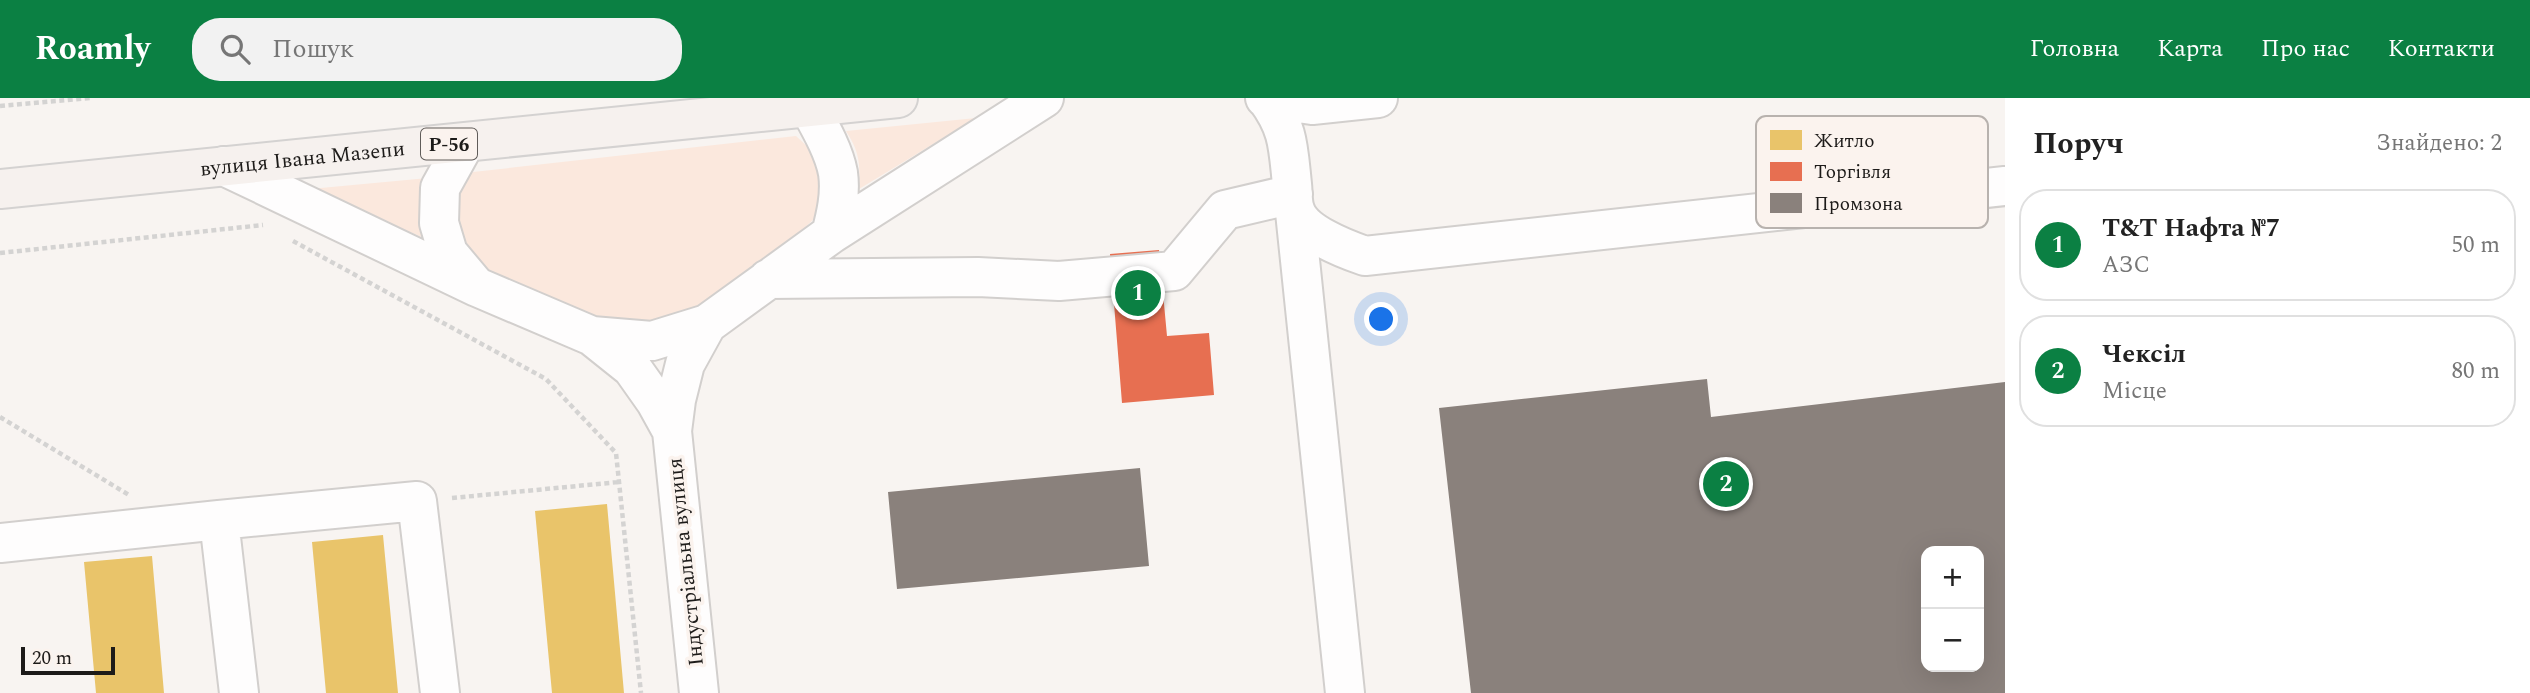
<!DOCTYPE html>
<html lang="uk">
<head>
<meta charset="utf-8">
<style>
	:root { --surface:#fff; --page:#f2f2f2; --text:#222; --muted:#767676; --line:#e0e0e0; --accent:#0b8043 }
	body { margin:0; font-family:Spectral,serif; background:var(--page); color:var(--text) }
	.controls { position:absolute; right:21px; bottom:21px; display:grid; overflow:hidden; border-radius:14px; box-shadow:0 7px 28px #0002 }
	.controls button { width:63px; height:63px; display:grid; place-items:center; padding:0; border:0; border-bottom:2px solid var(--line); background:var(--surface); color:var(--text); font:35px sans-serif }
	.scale { position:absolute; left:21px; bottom:18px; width:94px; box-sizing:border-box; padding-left:7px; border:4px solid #1d1b19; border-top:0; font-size:19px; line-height:24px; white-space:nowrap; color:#1d1b19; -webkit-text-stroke:5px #fbf3ee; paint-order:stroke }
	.you { position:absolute; left:1382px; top:222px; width:24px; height:24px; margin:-18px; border:5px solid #fff; border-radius:50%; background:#1a73e8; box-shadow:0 0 0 10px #1a73e833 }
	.badge { display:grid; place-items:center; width:46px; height:46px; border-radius:50%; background:var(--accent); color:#fff; font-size:23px; font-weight:700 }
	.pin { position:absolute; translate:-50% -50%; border:4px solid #fff; box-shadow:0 2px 7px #0006 }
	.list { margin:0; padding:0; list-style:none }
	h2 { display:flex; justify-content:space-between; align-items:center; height:91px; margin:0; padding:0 28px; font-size:30px }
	h2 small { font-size:23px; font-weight:400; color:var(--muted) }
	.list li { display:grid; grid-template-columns:46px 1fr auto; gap:21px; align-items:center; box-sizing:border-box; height:112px; margin:0 14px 14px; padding:0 14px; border:2px solid var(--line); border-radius:28px }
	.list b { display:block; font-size:26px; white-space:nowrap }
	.list p { margin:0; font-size:23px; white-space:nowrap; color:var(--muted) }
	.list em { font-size:23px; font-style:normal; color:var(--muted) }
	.icon { flex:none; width:38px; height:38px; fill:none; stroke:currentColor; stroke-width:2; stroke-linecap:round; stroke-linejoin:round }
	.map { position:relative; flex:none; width:2005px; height:595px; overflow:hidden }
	header { display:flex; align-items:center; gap:42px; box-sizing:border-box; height:98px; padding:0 35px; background:var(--accent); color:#fff }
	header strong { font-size:33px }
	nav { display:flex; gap:38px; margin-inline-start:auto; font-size:24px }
	.search { width:490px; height:63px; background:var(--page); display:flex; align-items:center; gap:18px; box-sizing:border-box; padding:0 24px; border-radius:28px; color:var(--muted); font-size:26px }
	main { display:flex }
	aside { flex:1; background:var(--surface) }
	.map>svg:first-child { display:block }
	.green { fill:#fbe8dd }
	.homes { fill:#e9c46a }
	.shops { fill:#e76f51 }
	.industry { fill:#8a817c; fill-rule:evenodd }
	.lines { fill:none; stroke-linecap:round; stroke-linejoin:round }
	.minor-casing { stroke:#d2cfcd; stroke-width:42 }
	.major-casing { stroke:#d4d2d1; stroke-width:42 }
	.path { stroke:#d4d3d2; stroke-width:4.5; stroke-dasharray:5 3.5; stroke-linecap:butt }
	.minor { stroke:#fefdfd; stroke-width:38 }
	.major { stroke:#f6f1ee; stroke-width:38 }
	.labels { text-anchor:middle; stroke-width:7; stroke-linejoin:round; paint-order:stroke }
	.shield { fill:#fbf3ee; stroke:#605c59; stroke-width:2 }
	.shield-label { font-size:19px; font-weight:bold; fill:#1d1b19 }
	.street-label { font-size:21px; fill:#1d1b19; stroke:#fbf3ee }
	.key { fill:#fbf3ee; stroke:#b8b2ae; stroke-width:2 }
	.key-label { font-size:19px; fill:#1d1b19 }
</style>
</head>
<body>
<header>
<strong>Roamly</strong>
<div class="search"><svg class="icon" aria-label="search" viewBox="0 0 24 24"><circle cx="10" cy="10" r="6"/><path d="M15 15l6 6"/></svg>Пошук</div>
<nav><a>Головна</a><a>Карта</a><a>Про нас</a><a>Контакти</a></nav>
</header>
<main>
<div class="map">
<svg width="2005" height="595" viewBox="0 0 2005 595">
	<rect width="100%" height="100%" fill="#f8f4f1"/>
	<!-- green -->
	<path class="green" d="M976,20L859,91C860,65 860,55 846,33Z
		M796,38L809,50L819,73L821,94L814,121L782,151L685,216L650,227L603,223L495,181L463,152L453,124L454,94L473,74Z
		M428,80L431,143L310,91Z"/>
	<!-- homes -->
	<path class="homes" d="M607,406L624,595H552L535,413Z
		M383,437L398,595H326L312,444Z
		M152,458L164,595H96L84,464Z"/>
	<!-- shops -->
	<path class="shops" d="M1159,152L1167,238L1209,235L1214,297L1122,305L1110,156Z"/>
	<!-- industry -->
	<path class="industry" d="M1707,281L1711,319L2005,284V595H1471L1439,310ZM1926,453H1979V569H1926Z
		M1140,370L1149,468L897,491L888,394Z"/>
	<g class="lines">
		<!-- minor casing -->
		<g class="minor-casing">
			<path id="minor" d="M1265,0L1312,7L1378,0
				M1266,0C1289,31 1288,49 1292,86C1293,94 1292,104 1295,112C1302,135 1345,151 1365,158L2005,88
				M809,9C820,29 834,53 838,75C841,96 836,117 831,136
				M465,45L440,90L439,125L448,155L474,186
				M224,68L477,189L592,238L652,243L707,226L831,136L1044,0
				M1295,114L1345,595
				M768,181L978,179L1059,183L1174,173L1225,112L1293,96
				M592,238L632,270L656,304L672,333
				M0,445L219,422
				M239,595L219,422L417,403L440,595
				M699,595L672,333L676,302L685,266L707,226"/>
		</g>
		<!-- major casing -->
		<g class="major-casing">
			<g id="major">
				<path id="s1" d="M0,91L898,0"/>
			</g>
		</g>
		<!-- path -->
		<path class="path" d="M0,8L90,0
			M293,143L546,281L616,355L641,595
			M0,155L263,127
			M0,319L129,397
			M452,400L619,384"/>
		<!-- minor -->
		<use href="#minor" class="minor"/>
		<!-- major -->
		<use href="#major" class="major"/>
	</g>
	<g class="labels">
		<!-- shield labels -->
		<rect class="shield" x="421" y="30.5" width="56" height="31" rx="5"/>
		<g class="shield-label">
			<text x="449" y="53">Р-56</text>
		</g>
		<!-- street labels -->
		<g class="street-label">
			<text dy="7" stroke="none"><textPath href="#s1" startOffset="304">вулиця Івана Мазепи</textPath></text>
			<text transform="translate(685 464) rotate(-96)" y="7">Індустріальна вулиця</text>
		</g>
	</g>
	<!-- legend -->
	<rect x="1756" y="18" width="232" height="112" rx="10" class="key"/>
	<rect x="1770" y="32" width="32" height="20" fill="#e9c46a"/>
	<rect x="1770" y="64" width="32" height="19" fill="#e76f51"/>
	<rect x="1770" y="95" width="32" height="20" fill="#8a817c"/>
	<g class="key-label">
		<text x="1814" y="49">Житло</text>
		<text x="1814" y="80">Торгівля</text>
		<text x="1814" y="112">Промзона</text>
	</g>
</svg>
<div class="controls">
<button>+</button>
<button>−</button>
</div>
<div class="scale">20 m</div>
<div class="you"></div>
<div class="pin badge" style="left:1138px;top:195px">1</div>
<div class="pin badge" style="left:1726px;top:386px">2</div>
</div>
<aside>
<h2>Поруч<small>Знайдено: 2</small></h2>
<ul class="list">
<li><span class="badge">1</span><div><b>Т&amp;Т Нафта №7</b><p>АЗС</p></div><em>50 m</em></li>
<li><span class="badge">2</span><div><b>Чексіл</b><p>Місце</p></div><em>80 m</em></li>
</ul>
</aside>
</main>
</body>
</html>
